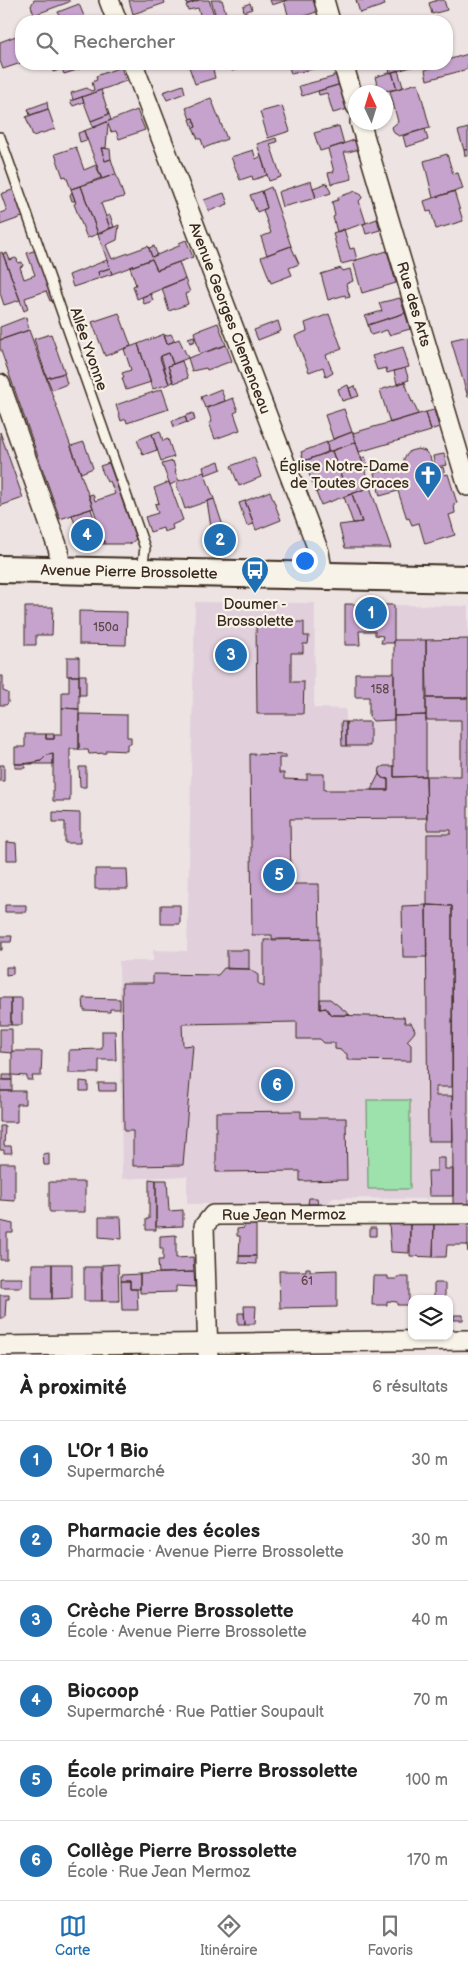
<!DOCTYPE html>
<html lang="fr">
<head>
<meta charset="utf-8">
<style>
	:root { --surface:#fff; --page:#f6f6f6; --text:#222; --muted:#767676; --line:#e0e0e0; --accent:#1f6fb2 }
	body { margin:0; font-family:"Balsamiq Sans",sans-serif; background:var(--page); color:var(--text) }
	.controls { position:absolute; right:15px; bottom:15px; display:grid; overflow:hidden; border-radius:10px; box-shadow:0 1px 4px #0004 }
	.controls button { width:45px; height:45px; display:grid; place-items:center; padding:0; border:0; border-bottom:1px solid var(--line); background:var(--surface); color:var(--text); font:25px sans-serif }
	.compass { position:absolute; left:348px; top:85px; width:45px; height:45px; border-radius:50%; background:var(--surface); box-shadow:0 1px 4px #0004; rotate:356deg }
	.you { position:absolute; left:304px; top:560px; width:18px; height:18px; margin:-12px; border:4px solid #fff; border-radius:50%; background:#1a73e8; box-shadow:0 0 0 8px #1a73e833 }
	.badge { display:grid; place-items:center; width:32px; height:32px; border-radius:50%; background:var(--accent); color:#fff; font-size:16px; font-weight:700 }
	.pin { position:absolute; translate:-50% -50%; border:2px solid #fff; box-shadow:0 1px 5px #0006 }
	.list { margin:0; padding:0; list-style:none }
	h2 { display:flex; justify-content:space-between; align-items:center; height:65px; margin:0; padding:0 20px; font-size:21px }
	h2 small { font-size:16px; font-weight:400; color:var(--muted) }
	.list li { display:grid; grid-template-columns:32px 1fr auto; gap:15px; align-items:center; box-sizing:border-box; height:80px; padding:0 20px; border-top:1px solid var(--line) }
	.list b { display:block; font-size:19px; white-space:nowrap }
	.list p { margin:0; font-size:16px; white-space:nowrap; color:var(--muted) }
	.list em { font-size:16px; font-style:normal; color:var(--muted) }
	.icon { flex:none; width:28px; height:28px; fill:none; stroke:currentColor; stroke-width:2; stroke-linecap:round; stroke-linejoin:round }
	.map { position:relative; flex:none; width:468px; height:1355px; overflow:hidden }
	.search { position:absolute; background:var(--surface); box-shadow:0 1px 4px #0004; left:15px; right:15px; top:15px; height:55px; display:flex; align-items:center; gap:12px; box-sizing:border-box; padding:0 18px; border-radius:20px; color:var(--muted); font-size:19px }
	.sheet { height:545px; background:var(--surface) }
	nav { display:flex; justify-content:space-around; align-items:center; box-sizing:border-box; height:70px; border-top:1px solid var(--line); background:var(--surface); font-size:14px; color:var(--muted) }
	nav a { display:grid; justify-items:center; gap:2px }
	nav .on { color:var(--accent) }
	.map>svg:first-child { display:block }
	.built { fill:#e1d0dc }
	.green { fill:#9de1ac; stroke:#6c8665 }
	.building { fill:#c6a3cd; stroke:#3b2a1e }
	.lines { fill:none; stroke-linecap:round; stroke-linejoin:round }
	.service-casing { stroke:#3b2a1e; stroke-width:12 }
	.minor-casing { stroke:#3b2a1e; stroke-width:22 }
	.secondary-casing { stroke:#3b2a1e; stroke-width:30 }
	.service { stroke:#f7f3e8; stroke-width:9 }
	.minor { stroke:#f7f3e8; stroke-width:19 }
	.secondary { stroke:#f7f3e8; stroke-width:26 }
	.labels { text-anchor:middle; stroke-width:4.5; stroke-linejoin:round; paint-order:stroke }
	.number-label { font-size:12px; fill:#5e484a }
	.street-label { font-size:15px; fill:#3b2a1e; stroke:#f7f3e8 }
	.poi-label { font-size:15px; fill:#3b2a1e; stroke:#f7f3e8; text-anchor:end }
</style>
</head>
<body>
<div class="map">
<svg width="468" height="1355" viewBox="0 0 468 1355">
	<rect width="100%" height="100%" fill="#ede3e3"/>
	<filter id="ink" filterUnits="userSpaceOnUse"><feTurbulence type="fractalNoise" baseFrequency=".02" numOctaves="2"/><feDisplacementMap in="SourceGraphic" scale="10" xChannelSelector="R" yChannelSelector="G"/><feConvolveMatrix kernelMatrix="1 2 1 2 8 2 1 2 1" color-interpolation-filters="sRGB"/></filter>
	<g filter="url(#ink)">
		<!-- built -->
		<path class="built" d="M195,602L315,603L314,708L346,709V722L394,720V605L468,606V1205L453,1196H429L428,1199L333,1198L327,1204H187V1176L122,1179L119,961H153V950L187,951Z"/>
		<!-- green -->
		<path class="green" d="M367,1100H410V1189H368Z"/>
		<!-- building -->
		<path class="building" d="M34,0H69V2L34,15L31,6Z
			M129,0H164L165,3L133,14Z
			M186,0H199L187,4Z
			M199,0H209L216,21H202L198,8L188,10L186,5Z
			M211,0H222L227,17L217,20Z
			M270,0H287L272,5Z
			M287,0H315L319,11L299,18V16L289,18L284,1Z
			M356,0H383L385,5L360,13Z
			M438,0H444L447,10L432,14L429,3Z
			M250,3L252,9L244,12L243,6Z
			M79,4L86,21H61L58,12Z
			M263,16L265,21H245Z
			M16,36L21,51V63L3,69L0,61V42Z
			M468,54V69L427,80L425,70L434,67L433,64H447V60Z
			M49,64H60V65L51,68Z
			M60,64H75L62,69Z
			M75,64H78L80,69L64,74L62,69Z
			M188,64H211L212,67L215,66L216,68L213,70L215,78L195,84Z
			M230,64H245L246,66L232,71Z
			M288,64H320L321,67L291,74Z
			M388,64H422L390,73Z
			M60,65L62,69L53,72L52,67Z
			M121,67L126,81L73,100L71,93L87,88L91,91L94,90L92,82L97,80L96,76Z
			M398,70L403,87L397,89L392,72Z
			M392,72L397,89L379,92L375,77Z
			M333,75H338L341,84L302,96L299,86L333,77Z
			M418,83L430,128L399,136L394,133L392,127L398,122L390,91Z
			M341,84L348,109L333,113L327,93L319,95L318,91Z
			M183,85L185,93L167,100L163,92Z
			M101,90L109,114L91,121L82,97Z
			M82,97L84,102L73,106L70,101Z
			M211,98L227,139L204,148L201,139H198L193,128L196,127L193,118L190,119L186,108Z
			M47,102L48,109L30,115L28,109Z
			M282,106L290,131L268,138L260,112Z
			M48,109L55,129L33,136L26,117Z
			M137,110L145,130L119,139L116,131L111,132L108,124L106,148H101L105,161L111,159L116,174L102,179L84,131Z
			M109,114L111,120L93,128L91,121Z
			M193,118L196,127L193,128L190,119Z
			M339,126L344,144L320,151L314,133Z
			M468,128V149L464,150L458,131Z
			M425,129L428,140L406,147L403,136Z
			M84,131L87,140L80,142L78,133Z
			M276,138L277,142L270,144L281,177L269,181L257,144Z
			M357,139L360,149L348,152H344L352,179L331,184L328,173L334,172L328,149Z
			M76,147L84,170L96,165L101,178L71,189L66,176L63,177L55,154Z
			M101,148L110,149L111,159L105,161Z
			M468,149V156H465L464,150Z
			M253,150L256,159L261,156L267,175L253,180L252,176L240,180L231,157Z
			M447,154L453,174L458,173L463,189L433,198L424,161Z
			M116,174L124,197L101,203L110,228L98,234L81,186Z
			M311,181L316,198L282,207L278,192Z
			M327,183L331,193L316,198L313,188Z
			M81,186L98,234L87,238L74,204L76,203L71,189Z
			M271,187L291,246L267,255L261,237L271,233L263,210L267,208L262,191Z
			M15,189L25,216L0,225V213L7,211L1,194Z
			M262,191L267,208L257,212L250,195Z
			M356,191L357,193L361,194L362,198L359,201L366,223L337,232L333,217L335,216L332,202L338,200V197Z
			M454,191L463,221L436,229L431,211L427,212L424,201Z
			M72,192L75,201H72L70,195Z
			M224,193L228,204L209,211L204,200Z
			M110,215L114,227L110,228L106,217Z
			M377,219L380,230L366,234L363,224Z
			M119,225L117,240L106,245L112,259L148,246L152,257L179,246V243L186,240L193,257L157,270L152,259L112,274L98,234Z
			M344,229L350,249L354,248L357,260L341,264L333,233Z
			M154,246L157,254L152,257L149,248Z
			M291,246L299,264L289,268L292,275L271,283L261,257Z
			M37,250L54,300L50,301L46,291L25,298L28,309L24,311L3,254L7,253L10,260L15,258L17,259L18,263L22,262L23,266L20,267L24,279L35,275L27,253Z
			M387,251L396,283L362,293L353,261Z
			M2,252L20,300L4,305L0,293V253Z
			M152,259L157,270L179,262L185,279L137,299L133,286L136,285L130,267Z
			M107,260L110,268L98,272L100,278L73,287L69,275Z
			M110,268L112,274L100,278L98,272Z
			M341,268L343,271L350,269L353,281L346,284L350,297L346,298L345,295L328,300L321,274Z
			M185,279L190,292L185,294L188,304L169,311L162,288Z
			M151,294L153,301L144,304L142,297Z
			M400,298L405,313L368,325L365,316L382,311L379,303Z
			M119,313L131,346L105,356L92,322Z
			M405,313L410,329L389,335L387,330L371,335L368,325Z
			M329,314L342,349L326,355L333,373L326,377L323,367L309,372L295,336L307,331L305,323Z
			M26,317L29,330L0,340V327Z
			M278,321L281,331L258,340L254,330Z
			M218,323L226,345L200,354L194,332Z
			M29,330L93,508L60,519L0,348V340Z
			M51,334L65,373L47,378L34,339Z
			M164,334L167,344L179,339L188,358L173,364L169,353L161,356L169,384L153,389L138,344Z
			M171,334L175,341L167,344L164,336Z
			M194,336L195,341L190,343L188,338Z
			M468,336V397L451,340Z
			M138,344L151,382L126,390L122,378L124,377L122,373L131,370L124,349Z
			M226,345L232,361L207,370L206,368L192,371L188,358Z
			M403,347L409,367L387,373L386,368L377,370L372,356Z
			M169,353L173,364L168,366L173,382L169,384L160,358L161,356Z
			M182,361L188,378L174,383L168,366Z
			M405,368L409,380L397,384L394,371Z
			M64,373L67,384L52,390L47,378Z
			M405,382L412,402L413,401L418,414L390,423L380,390Z
			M348,385L352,398L342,401L338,389Z
			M355,386L359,396L352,398L349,388Z
			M162,389L169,409L127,423L126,419L121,421L116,405Z
			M221,389L225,401L205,408L201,397Z
			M233,398L238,411L234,413L240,430L215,439L209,423L212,422L207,408Z
			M344,409L352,432L333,439L325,415Z
			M434,410L439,427L431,430L426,412Z
			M426,412L431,431L359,452L353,433Z
			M193,413L195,420L187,423L185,416Z
			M185,416L187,422L174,427L172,421Z
			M160,431L163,441L168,439L174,457L161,461L152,434Z
			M0,432L23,498L0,506Z
			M352,432L356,442L328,452L327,442Z
			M152,434L157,450L143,455L137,440Z
			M84,442L93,468L81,473L71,446Z
			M327,442L328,452L304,461L301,452Z
			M356,442L370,487L321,505L316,492L343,481L332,451Z
			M418,449L425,451L430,457L434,470L443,467L445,475L448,474L457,503L454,504L455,513L449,515L455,535L425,544L419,523L412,525L409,518L407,519L398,491L380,496L374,473L385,470L387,473L404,468V458L410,451Z
			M332,451L343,481L316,492L304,461Z
			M444,454L447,465L435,467L433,456Z
			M254,457L261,477L239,486L231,466Z
			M365,457L369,469H365L361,458Z
			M173,461L176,471L175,472L179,481L204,472L214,499L185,509L176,482L170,485L162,464Z
			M219,461L221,469L205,475L203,467Z
			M109,463L136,539L130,544H105L89,495L93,494L95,501L115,494L110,481L107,482L100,466Z
			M169,482L183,520L172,525L173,529L164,532L163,528L150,532L145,517L158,513L155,504L159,503L154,488Z
			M370,487L391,548H345L339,525L362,522L352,494Z
			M270,491L281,520L256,530L245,501Z
			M352,494L362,522L353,523L344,497Z
			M214,499L230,547L211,546V527L207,501Z
			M245,501L254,524L247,526L239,503Z
			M91,509L95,521L97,520L105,544H82L72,515Z
			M345,604L394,605V643H381L383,636L375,635V631H359L360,645H345Z
			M25,607H53L52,635H36V645H25Z
			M79,611L127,612L126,645L79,644Z
			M304,622V636H309L308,644H303V653H291V682H304L303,714H257L256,623Z
			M468,639V698H427L426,640Z
			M394,640H426V715L394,716Z
			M67,657H79V676H67Z
			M355,673H394V720L373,721L369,716V697H355Z
			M79,675H86V695H79Z
			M0,676H3V691L8,693V703L6,705H0Z
			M69,676H79V709L62,708V692H69Z
			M426,698H468V1205H453L452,906L427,905V834H451V830H427L426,776H461V720H426Z
			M62,708L79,709V749H70V801H53V754L47,755L41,761L34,763L15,764V747H25V734H46V739H54V734H62Z
			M79,714L127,715V737H131V744H127V751L106,750V753L89,754L88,750H79Z
			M426,715V776L394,777V716Z
			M341,722H346V746H342Z
			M346,722H370V746H346Z
			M46,734H54V739H46Z
			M53,754V764H25L41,761L47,755Z
			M250,754L286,755V758H279V773H284V779L307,780V774H324V790H388V779L382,778L379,774L380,768L384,766H394V777L426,776L427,818L290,819L291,884H319L320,939H272V935H252Z
			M15,764H25V768H15Z
			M0,765H4V781H0Z
			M79,767H86V787H80Z
			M379,774L382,778L388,779V790H371Z
			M53,812L80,813V843H65V822H53Z
			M7,842L16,843L17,860H7Z
			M95,869H127L128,889H95Z
			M5,905H26V912H5Z
			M161,905H180V924H161Z
			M426,905L452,906V1087H436V1096H452L453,1141H428Z
			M426,905L427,957H403L402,906Z
			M0,936H12L11,942H2V950H0Z
			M320,939V1009L326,1008L331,1015L404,1017L405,1023H411L415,1030L414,1033L407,1041L411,1045V1061L347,1060V1054L341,1050L335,1049V1043H324L320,1039H297V1022L182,1024L183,1046L193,1045L183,1165L133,1166V1131H124L122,983H153V974L218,975L224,968L249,969L258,975V983L264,987V940Z
			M227,950H249V969H227Z
			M6,967H13V974L6,975Z
			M0,998H11V1025H0Z
			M11,998H22V1025H11Z
			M83,998L120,999V1009H110V1012L84,1011Z
			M320,999H330L350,1015H331L326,1008L320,1009Z
			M0,1029H12V1053L0,1052Z
			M102,1031H115L116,1060H99V1073H69V1050L102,1049Z
			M12,1051H42L41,1076H32L33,1080H27V1076L12,1075Z
			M3,1075H12V1080H3Z
			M0,1080H12V1091H0Z
			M80,1081L88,1082V1091H80Z
			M98,1083H116V1091H99Z
			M0,1091H25V1104H17V1122H0Z
			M301,1111V1118H346L347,1180L300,1181V1171L216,1172V1112Z
			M0,1126H5L4,1146H11L12,1153H4V1150H0Z
			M49,1153V1165H44L43,1154Z
			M437,1158H445V1169H453V1196H429L428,1171H437Z
			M0,1163H15V1201L0,1200Z
			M149,1179L156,1180V1230H146V1219H149Z
			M156,1180H167L169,1211L183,1210V1226L156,1227Z
			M49,1182H85V1212H50L49,1210Z
			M309,1198H317L318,1204H308Z
			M99,1217H121L122,1239L99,1237Z
			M0,1221L13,1224V1233H7V1260H0Z
			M244,1223H256V1256H239L240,1236H237V1229L244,1228Z
			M389,1223H410L409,1253L391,1252Z
			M410,1223L434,1224L433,1257L410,1256Z
			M434,1224H468V1252L467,1245H447L446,1257H433Z
			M370,1228H376V1236H370Z
			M176,1235V1258L193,1257L194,1272L159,1273L158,1260H163V1248H160V1236Z
			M239,1256H256V1264L239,1263Z
			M32,1264H52V1299H32Z
			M52,1264H72V1298L52,1299Z
			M118,1264L119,1301H102V1265Z
			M84,1267H101L102,1301H84Z
			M306,1268H310V1271L337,1270V1307L280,1308L279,1271H306Z
			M194,1272L195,1287L176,1286V1292L140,1293V1274Z
			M140,1274V1289H130V1281H121V1275Z
			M373,1276H388V1279H397V1277H409V1305H397V1302L387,1301V1305H372Z
			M0,1278H22V1287H0Z
			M121,1281H130V1289H137L138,1310H122Z
			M434,1283H445V1299H434Z
			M0,1295H9V1299H6L5,1318H0Z
			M244,1306H256L255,1324H245Z
			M238,1313H244L245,1324H238Z
			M454,1315H463V1320H454Z"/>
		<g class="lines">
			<!-- service casing -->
			<g class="service-casing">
				<path id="service" d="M0,137L145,548L142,569"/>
			</g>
			<!-- minor casing -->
			<g class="minor-casing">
				<g id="minor">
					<path d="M109,0L117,21"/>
					<path d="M324,0L330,21"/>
					<path id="s1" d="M133,64L319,552L323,575"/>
					<path d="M343,64L356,106"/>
					<path id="s2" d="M360,122L468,486"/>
					<path d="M0,384L59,551V570"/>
					<path d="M0,1346L468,1340"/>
					<path id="s3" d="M208,1355L204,1226L213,1215L468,1214"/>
				</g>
			</g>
			<!-- secondary casing -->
			<g class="secondary-casing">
				<g id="secondary">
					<path id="s4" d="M0,569L468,579"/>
				</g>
			</g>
			<!-- service -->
			<use href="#service" class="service"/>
			<!-- minor -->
			<use href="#minor" class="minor"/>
			<!-- secondary -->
			<use href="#secondary" class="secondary"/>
		</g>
	</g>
	<!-- icons -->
	<defs>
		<g id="church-pin" transform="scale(1.4375)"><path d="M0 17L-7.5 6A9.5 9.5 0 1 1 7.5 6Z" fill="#1f6fb2" stroke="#f7f3e8"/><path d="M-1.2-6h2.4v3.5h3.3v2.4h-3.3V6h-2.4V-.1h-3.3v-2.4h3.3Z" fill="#fff"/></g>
		<g id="bus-pin" transform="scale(1.4375)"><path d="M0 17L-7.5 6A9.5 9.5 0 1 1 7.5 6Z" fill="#1f6fb2" stroke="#f7f3e8"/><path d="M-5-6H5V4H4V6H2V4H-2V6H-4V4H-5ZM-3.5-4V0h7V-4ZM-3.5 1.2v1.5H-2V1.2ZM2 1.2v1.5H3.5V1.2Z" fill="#fff"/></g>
	</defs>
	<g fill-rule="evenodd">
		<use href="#church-pin" x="428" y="475"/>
		<use href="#bus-pin" x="255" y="570"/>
	</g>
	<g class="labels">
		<!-- number labels -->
		<g class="number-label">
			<text x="106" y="631">150a</text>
			<text x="380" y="693">158</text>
			<text x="307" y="1285">61</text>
		</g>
		<!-- street labels -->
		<g class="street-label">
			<text dy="5" stroke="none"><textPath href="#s2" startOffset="190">Rue des Arts</textPath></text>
			<text dy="5" stroke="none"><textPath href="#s1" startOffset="272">Avenue Georges Clemenceau</textPath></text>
			<text transform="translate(89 349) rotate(71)" y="5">Allée Yvonne</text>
			<text dy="5" stroke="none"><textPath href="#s4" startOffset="129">Avenue Pierre Brossolette</textPath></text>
			<text dy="5" stroke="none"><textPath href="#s3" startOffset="214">Rue Jean Mermoz</textPath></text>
		</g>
		<!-- poi labels -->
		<g class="poi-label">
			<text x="409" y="471">Église Notre-Dame<tspan x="409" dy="17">de Toutes Graces</tspan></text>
			<text x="255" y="609" text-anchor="middle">Doumer -<tspan x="255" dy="17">Brossolette</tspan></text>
		</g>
	</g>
</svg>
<div class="controls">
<button><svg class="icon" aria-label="layers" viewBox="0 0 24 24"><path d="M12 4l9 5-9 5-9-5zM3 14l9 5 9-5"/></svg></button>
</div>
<svg class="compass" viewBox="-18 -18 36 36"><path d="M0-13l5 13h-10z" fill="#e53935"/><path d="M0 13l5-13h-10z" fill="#767676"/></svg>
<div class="you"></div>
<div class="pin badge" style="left:371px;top:613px">1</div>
<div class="pin badge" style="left:220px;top:540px">2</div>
<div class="pin badge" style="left:231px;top:655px">3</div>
<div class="pin badge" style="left:87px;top:535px">4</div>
<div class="pin badge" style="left:279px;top:875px">5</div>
<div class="pin badge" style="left:277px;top:1085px">6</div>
<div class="search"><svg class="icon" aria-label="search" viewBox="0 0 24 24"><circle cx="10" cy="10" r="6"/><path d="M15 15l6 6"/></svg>Rechercher</div>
</div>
<section class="sheet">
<h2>À proximité<small>6 résultats</small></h2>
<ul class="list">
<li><span class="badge">1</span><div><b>L'Or 1 Bio</b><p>Supermarché</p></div><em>30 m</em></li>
<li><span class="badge">2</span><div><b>Pharmacie des écoles</b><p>Pharmacie · Avenue Pierre Brossolette</p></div><em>30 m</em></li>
<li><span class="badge">3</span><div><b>Crèche Pierre Brossolette</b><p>École · Avenue Pierre Brossolette</p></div><em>40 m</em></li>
<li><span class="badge">4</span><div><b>Biocoop</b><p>Supermarché · Rue Pattier Soupault</p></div><em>70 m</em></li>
<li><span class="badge">5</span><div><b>École primaire Pierre Brossolette</b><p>École</p></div><em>100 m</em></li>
<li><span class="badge">6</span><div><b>Collège Pierre Brossolette</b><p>École · Rue Jean Mermoz</p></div><em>170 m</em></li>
</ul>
</section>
<nav>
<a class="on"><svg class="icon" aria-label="map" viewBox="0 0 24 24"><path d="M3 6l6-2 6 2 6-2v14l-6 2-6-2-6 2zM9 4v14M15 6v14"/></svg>Carte</a>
<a><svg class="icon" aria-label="directions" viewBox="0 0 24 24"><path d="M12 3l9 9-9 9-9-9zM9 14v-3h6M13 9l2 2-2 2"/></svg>Itinéraire</a>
<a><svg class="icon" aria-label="saved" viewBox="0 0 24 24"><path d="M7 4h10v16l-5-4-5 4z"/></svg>Favoris</a>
</nav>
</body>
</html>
